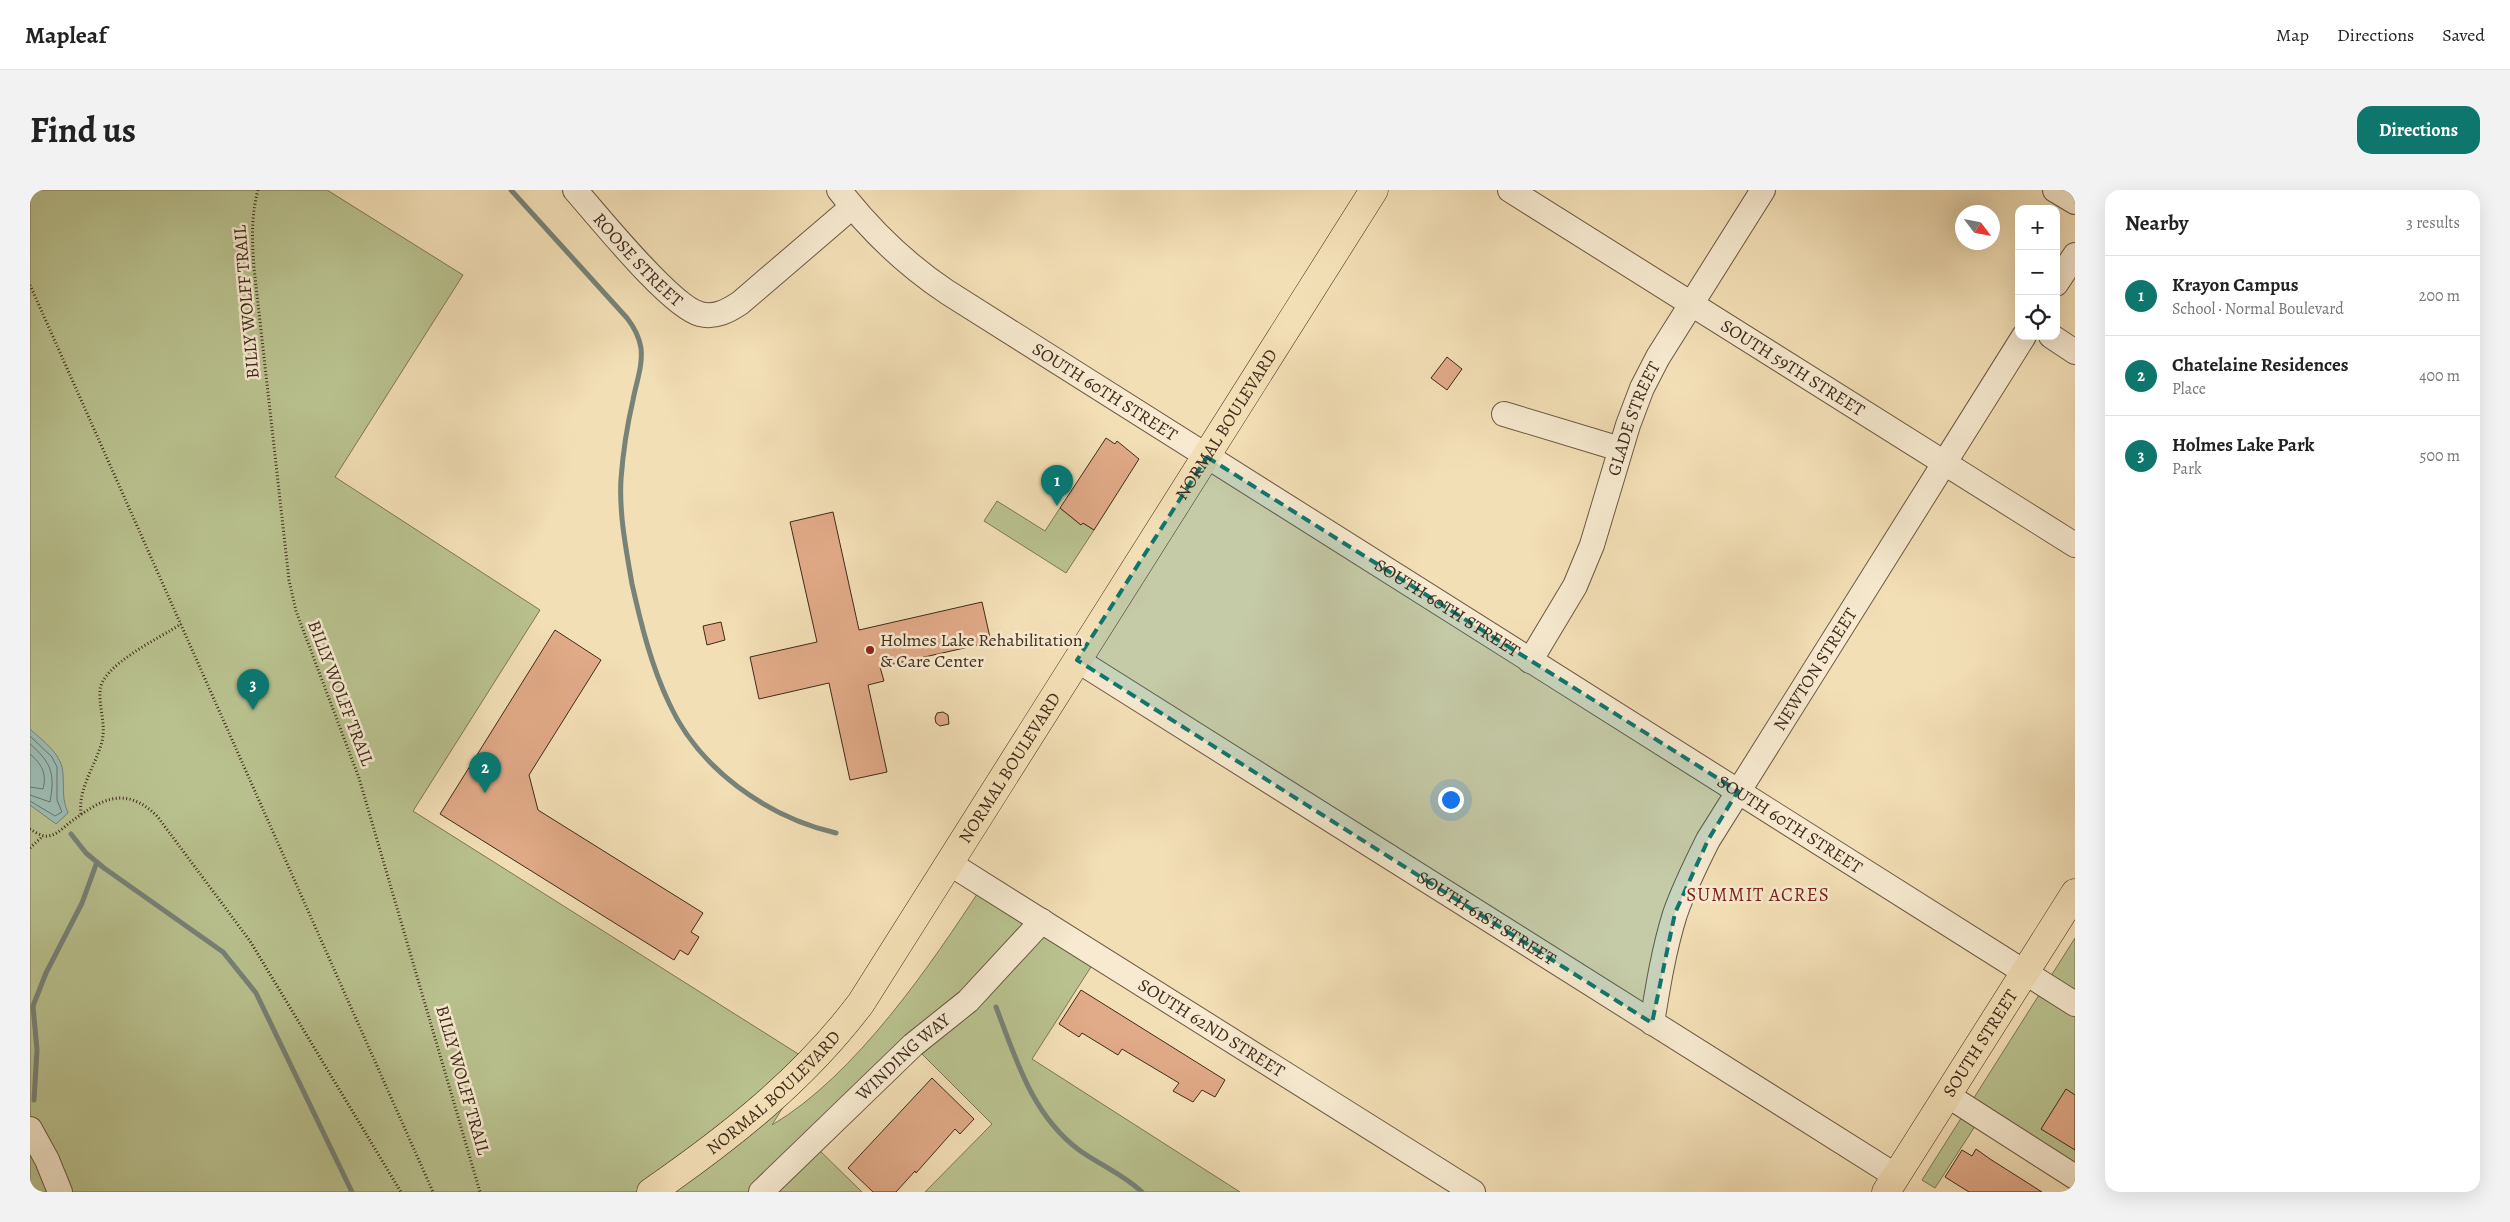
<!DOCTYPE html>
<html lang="en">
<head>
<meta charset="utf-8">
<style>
	:root { --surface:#fff; --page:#f2f2f2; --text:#222; --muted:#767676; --line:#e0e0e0; --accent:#0f766e }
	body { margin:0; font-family:Alegreya,serif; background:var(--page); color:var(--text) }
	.controls { position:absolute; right:15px; top:15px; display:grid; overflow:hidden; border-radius:10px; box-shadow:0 5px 20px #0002 }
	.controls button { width:45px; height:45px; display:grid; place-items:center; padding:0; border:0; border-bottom:1px solid var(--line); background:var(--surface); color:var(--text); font:25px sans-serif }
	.compass { position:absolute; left:1925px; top:15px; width:45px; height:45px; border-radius:50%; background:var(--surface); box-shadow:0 5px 20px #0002; rotate:122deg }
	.you { position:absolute; left:1420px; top:609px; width:18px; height:18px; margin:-12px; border:4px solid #fff; border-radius:50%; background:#1a73e8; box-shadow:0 0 0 8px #1a73e833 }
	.badge { display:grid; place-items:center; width:32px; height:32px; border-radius:50%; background:var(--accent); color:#fff; font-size:16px; font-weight:700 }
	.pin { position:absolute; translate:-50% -41px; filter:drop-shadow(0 1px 2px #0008) }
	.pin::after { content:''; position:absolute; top:26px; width:18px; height:15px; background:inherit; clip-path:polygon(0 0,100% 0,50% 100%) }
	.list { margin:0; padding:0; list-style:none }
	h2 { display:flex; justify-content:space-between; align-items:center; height:65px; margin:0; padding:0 20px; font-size:21px }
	h2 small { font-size:16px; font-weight:400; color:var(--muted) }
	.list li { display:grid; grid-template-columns:32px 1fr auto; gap:15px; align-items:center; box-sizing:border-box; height:80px; padding:0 20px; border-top:1px solid var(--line) }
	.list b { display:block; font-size:19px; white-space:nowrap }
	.list p { margin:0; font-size:16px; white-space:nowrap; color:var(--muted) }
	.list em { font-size:16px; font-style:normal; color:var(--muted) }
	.icon { flex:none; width:28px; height:28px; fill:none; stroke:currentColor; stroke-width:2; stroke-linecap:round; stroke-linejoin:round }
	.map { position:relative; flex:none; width:2045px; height:1002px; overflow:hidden; border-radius:15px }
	header { display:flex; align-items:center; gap:30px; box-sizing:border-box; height:70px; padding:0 25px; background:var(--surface); border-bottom:1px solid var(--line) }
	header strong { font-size:24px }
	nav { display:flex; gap:28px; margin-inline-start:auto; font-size:18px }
	.intro { display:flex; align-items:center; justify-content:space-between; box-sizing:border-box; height:120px; padding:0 30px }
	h1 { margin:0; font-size:35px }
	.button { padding:12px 22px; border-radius:15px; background:var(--accent); color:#fff; font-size:18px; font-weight:700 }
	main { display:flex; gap:30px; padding:0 30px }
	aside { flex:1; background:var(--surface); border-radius:15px; box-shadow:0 5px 20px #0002 }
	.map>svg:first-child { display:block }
	.green { fill:#b9c28f; stroke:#7c7656 }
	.water { fill:#9dbcb5; stroke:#778278 }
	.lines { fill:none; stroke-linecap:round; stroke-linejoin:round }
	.shore { stroke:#6e7368; stroke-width:1 }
	.stream { stroke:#778278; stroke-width:5 }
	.building { fill:#e1aa88; stroke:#3f2a1c }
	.minor-casing { stroke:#6c5742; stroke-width:26 }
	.major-casing { stroke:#3f2a1c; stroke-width:29 }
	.path { stroke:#3f2a1c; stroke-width:3; stroke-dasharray:1 2.5; stroke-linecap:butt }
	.minor { stroke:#f7ead0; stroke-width:24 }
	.major { stroke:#f3dfb6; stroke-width:28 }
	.marked { fill:#0f766e; fill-opacity:0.2; stroke:#0f766e; stroke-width:4; stroke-dasharray:10 6; stroke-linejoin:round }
	.poi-dot { fill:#8f2418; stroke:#f7ead0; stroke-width:2 }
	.labels { text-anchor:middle; stroke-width:5; stroke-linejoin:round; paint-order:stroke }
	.street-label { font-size:18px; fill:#3f2a1c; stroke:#f7ead0 }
	.poi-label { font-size:18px; fill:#3f2a1c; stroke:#f7ead0; text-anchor:start }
	.neighbourhood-label { font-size:19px; letter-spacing:1px; fill:#7a1f14; stroke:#f7ead0 }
</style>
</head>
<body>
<header>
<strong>Mapleaf</strong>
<nav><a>Map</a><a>Directions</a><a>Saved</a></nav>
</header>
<div class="intro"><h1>Find us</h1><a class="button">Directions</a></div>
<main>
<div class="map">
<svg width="2045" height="1002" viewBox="0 0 2045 1002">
	<rect width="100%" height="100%" fill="#f3dfb6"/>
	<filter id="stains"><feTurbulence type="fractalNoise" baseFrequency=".004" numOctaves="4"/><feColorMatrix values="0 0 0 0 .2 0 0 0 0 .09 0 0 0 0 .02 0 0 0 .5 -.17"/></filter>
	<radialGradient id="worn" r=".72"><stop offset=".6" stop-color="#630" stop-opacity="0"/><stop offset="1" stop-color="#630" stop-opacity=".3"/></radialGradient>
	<!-- green -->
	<path class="green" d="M0,0H297L433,85L305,287L510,420L383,621L781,872L742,935C825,886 901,775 953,695L1068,766L1002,869L1210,1002H895L962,934L883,855L782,953L832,1002H0Z
		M967,311L1015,341L1030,318L1051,335L1053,333L1064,340L1036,383L954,331Z
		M2045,748V987L1951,927L1905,998L1892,990Z"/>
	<!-- water -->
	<path class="water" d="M0,539C14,552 33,565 33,585C34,602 32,608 38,623L26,634L0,615Z"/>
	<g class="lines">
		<!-- shore -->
		<path class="shore" d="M0,546L22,567L27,577V610L32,622L25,626L0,611
			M0,554C22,573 25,584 20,612L0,605
			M0,564C12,574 17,584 13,599L0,597"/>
		<!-- stream -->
		<path class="stream" d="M481,0L597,128C604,137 609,146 611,158C613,176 606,193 603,210C597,236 593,262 591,289C589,324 596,359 602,394C611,434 621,475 639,513C669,579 737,627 806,643
			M41,644L56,663L74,678L193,762L226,803L322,1002
			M966,817C986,869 1002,925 1049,960C1070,975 1093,984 1112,1002
			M4,910L7,860L3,816L16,783L52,713L67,672"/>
	</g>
	<!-- building -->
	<path class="building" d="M1417,167L1432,179L1417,200L1401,188Z
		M1076,248L1085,254L1087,251L1109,269L1064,340L1053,333L1051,335L1030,318Z
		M803,322L829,440L952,412L961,452L850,477L854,491L838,495L857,582L820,590L799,493L729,509L720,467L787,452L760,332Z
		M691,432L695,450L677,455L673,436Z
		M525,440L571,470L499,585L508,620L673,723L661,742L669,747L658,765L650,760L644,770L410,624Z
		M913,522L918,525L919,534L910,536L906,533L905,528L907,523Z
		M1051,800L1195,890L1185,907L1172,900L1163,912L1143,901L1149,893L1092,859L1088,865L1052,843L1049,847L1029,834Z
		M902,888L944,929L930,944L925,939L886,983L885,981L866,1002H843L818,978Z
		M2036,899L2045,905V960L2011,939Z
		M1946,959L1960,969L2012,1002H1939L1915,987L1932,960L1942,966Z"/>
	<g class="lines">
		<!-- minor casing -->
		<g class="minor-casing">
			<g id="minor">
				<path id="s1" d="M545,0C568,26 641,117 670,124C685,128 698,121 710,113L822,17"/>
				<path id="s2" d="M809,0C840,40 875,74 917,102L2045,814"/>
				<path id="s3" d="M1480,0L2045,355"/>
				<path d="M2025,0L2045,12"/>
				<path d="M2026,94L2045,65"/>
				<path d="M2021,146L2045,162"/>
				<path d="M1474,224L1590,259"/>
				<path id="s4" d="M1047,470L1866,986"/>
				<path id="s5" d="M1500,471L1545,396L1562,355L1598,235L1612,198L1628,167L1733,0"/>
				<path id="s6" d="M919,673L1443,1002"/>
				<path id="s7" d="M1622,833C1628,796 1634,759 1645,724C1654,698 1666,674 1678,650L1994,146"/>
				<path d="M1917,905L2045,987"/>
				<path d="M0,939L17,970L30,1002"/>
				<path id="s8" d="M731,1002L883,855L938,811L1012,731"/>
			</g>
		</g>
		<!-- major casing -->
		<g class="major-casing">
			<g id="major">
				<path id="s9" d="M621,1002C699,948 774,889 831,813L1344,0"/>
				<path id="s10" d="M1856,1002L2045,703"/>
			</g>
		</g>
		<!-- path -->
		<path class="path" d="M228,0C221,26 222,51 224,78L259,390L266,421L329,588L450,1002
			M0,95L403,1002
			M51,624C48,599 64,578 71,555C77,536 69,520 70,501C71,475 130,448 151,434
			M0,639C5,642 12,647 18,646C26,645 32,639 38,634C70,610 94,594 127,626L220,751L371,1002
			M0,658L13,646"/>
		<!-- minor -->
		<use href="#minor" class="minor"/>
		<!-- major -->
		<use href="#major" class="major"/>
	</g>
	<!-- marked area -->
	<path class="marked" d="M1177,267L1708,601L1678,650L1645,723L1622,833L1047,470Z"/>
	<!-- markers -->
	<circle class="poi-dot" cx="840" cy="460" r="5"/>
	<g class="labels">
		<!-- street labels -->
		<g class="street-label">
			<text dy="6" stroke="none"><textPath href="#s1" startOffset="94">ROOSE STREET</textPath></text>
			<text transform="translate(216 112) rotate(-95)" y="6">BILLY WOLFF TRAIL</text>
			<text dy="6" stroke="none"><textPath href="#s3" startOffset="334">SOUTH 59TH STREET</textPath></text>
			<text dy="6" stroke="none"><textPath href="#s2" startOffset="336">SOUTH 60TH STREET</textPath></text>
			<text dy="6" stroke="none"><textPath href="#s5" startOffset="265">GLADE STREET</textPath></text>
			<text dy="6" stroke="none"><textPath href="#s9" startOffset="968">NORMAL BOULEVARD</textPath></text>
			<text dy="6" stroke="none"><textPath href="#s2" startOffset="741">SOUTH 60TH STREET</textPath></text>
			<text dy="6" stroke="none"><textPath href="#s7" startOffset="394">NEWTON STREET</textPath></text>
			<text transform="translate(311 503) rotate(69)" y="6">BILLY WOLFF TRAIL</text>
			<text dy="6" stroke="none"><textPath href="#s9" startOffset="562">NORMAL BOULEVARD</textPath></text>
			<text dy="6" stroke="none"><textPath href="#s2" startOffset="1146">SOUTH 60TH STREET</textPath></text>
			<text dy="6" stroke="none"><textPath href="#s4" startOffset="484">SOUTH 61ST STREET</textPath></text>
			<text dy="6" stroke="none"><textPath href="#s6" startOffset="310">SOUTH 62ND STREET</textPath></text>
			<text dy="6" stroke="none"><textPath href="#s10" startOffset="176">SOUTH STREET</textPath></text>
			<text dy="6" stroke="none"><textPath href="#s8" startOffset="196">WINDING WAY</textPath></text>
			<text transform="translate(433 890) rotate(74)" y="6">BILLY WOLFF TRAIL</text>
			<text dy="6" stroke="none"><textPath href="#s9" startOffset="158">NORMAL BOULEVARD</textPath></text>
		</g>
		<!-- poi labels -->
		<g class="poi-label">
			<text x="850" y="456">Holmes Lake Rehabilitation<tspan x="850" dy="21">&amp; Care Center</tspan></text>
		</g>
		<!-- neighbourhood labels -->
		<g class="neighbourhood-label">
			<text x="1728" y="711">SUMMIT ACRES</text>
		</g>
	</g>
	<rect width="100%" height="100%" filter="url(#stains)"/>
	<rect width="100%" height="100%" fill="url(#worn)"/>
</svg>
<div class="controls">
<button>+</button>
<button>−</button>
<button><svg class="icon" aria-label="locate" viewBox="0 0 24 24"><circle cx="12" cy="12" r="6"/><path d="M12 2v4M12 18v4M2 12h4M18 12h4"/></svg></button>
</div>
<svg class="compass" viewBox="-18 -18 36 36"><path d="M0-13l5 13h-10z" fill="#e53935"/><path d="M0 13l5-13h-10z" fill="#767676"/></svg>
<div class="you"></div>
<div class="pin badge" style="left:1027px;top:316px">1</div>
<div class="pin badge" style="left:455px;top:603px">2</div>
<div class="pin badge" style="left:223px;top:520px">3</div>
</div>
<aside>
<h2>Nearby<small>3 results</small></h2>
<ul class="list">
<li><span class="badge">1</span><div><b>Krayon Campus</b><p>School · Normal Boulevard</p></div><em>200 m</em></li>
<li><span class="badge">2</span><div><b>Chatelaine Residences</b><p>Place</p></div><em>400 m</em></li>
<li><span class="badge">3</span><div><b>Holmes Lake Park</b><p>Park</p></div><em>500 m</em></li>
</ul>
</aside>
</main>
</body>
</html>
